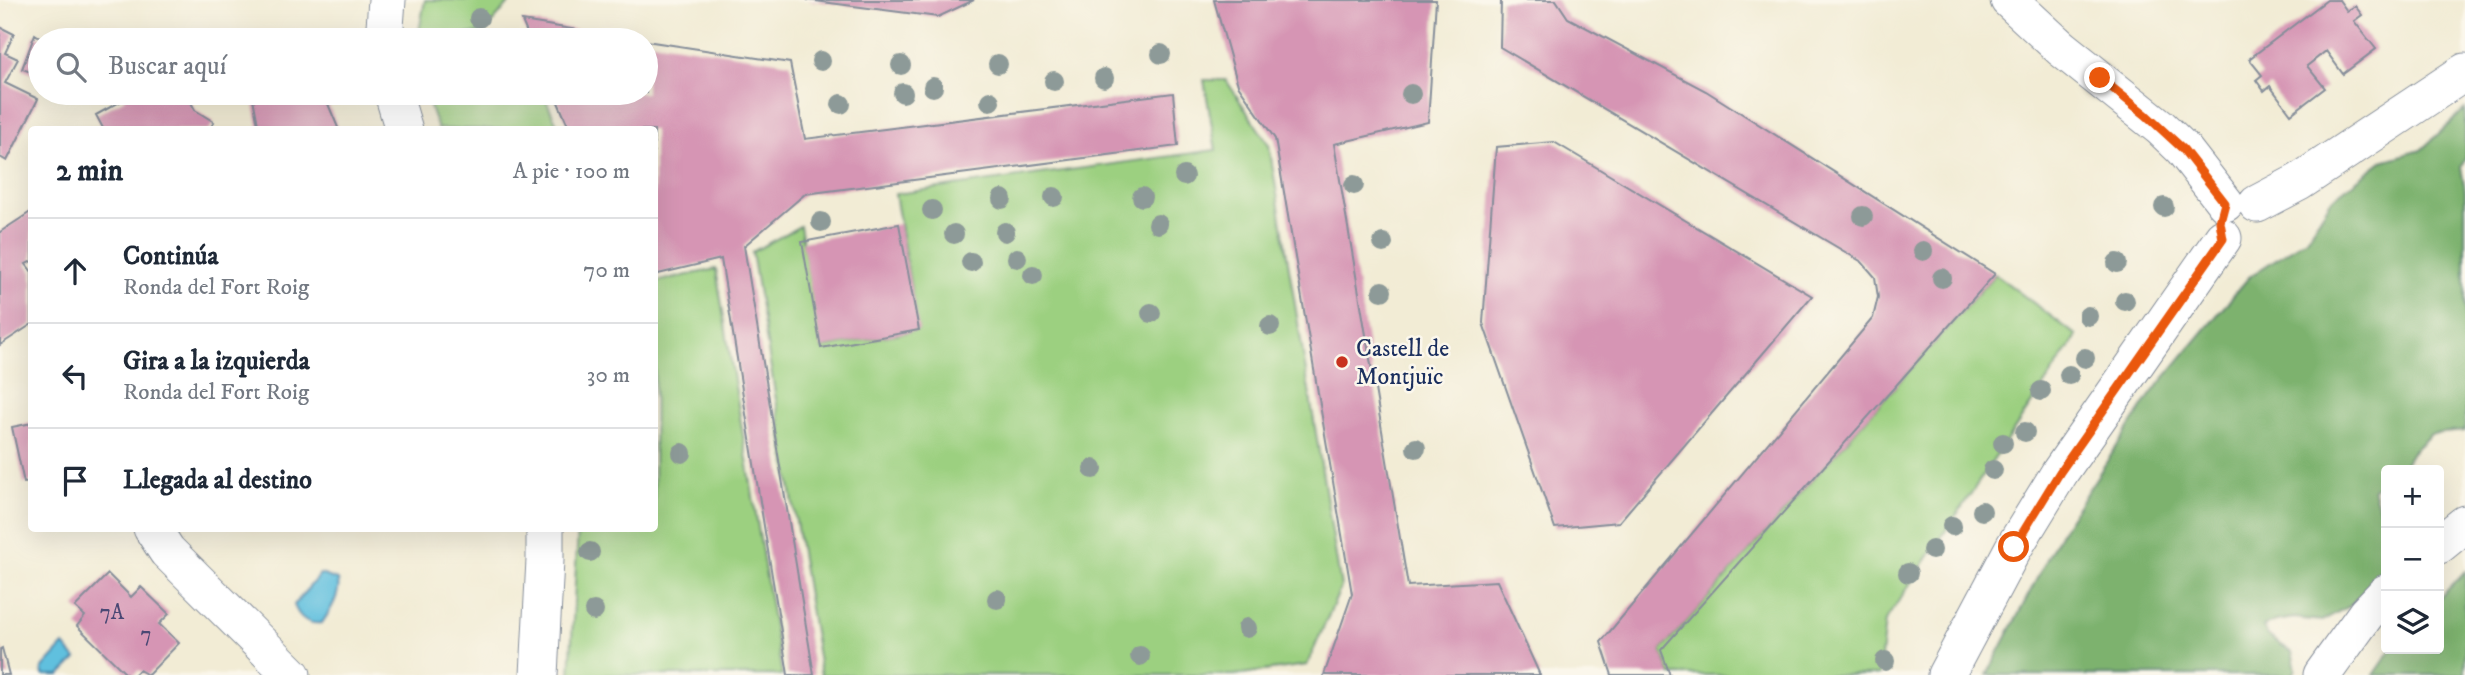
<!DOCTYPE html>
<html lang="es">
<head>
<meta charset="utf-8">
<style>
	:root { --surface:#fff; --page:#f6f6f7; --text:#1f2937; --muted:#747a83; --line:#e0e1e3 }
	body { margin:0; font-family:"IM FELL DW Pica",serif; background:var(--page); color:var(--text) }
	.controls { position:absolute; right:21px; bottom:21px; display:grid; overflow:hidden; border-radius:7px; box-shadow:0 7px 28px #0002 }
	.controls button { width:63px; height:63px; display:grid; place-items:center; padding:0; border:0; border-bottom:2px solid var(--line); background:var(--surface); color:var(--text); font:35px sans-serif }
	.stop { position:absolute; width:21px; height:21px; margin:-16px; border:5px solid #ea580c; border-radius:50%; background:#fff }
	.stop.end { background:#ea580c; border-color:#fff; box-shadow:0 2px 7px #0008 }
	.list { margin:0; padding:0; list-style:none }
	h2 { display:flex; justify-content:space-between; align-items:center; height:91px; margin:0; padding:0 28px; font-size:30px }
	h2 small { font-size:23px; font-weight:400; color:var(--muted) }
	.list li { display:grid; grid-template-columns:46px 1fr auto; gap:21px; align-items:center; box-sizing:border-box; height:105px; padding:0 28px; border-top:2px solid var(--line) }
	.list b { display:block; font-size:26px; white-space:nowrap }
	.list p { margin:0; font-size:23px; white-space:nowrap; color:var(--muted) }
	.list em { font-size:23px; font-style:normal; color:var(--muted) }
	.icon { flex:none; width:38px; height:38px; fill:none; stroke:currentColor; stroke-width:2; stroke-linecap:round; stroke-linejoin:round }
	.map { position:relative; flex:none; width:2465px; height:675px; overflow:hidden }
	.search { position:absolute; background:var(--surface); box-shadow:0 7px 28px #0002; left:28px; top:28px; width:630px; height:77px; display:flex; align-items:center; gap:18px; box-sizing:border-box; padding:0 24px; border-radius:38px; color:var(--muted); font-size:26px }
	.panel { position:absolute; background:var(--surface); box-shadow:0 7px 28px #0002; left:28px; top:126px; width:630px; height:406px; border-radius:7px }
	.map>svg:first-child { display:block }
	.green { fill:#9cd080; stroke:#5c806f; stroke-width:2 }
	.forest { fill:#7db26e; stroke:#4c7066; stroke-width:2 }
	.water { fill:#60c0de; stroke:#3e789e; stroke-width:2 }
	.building { fill:#d695b4 }
	.lines { fill:none; stroke-linecap:round; stroke-linejoin:round }
	.street-casing { stroke:#868e9a; stroke-width:39 }
	.street { stroke:#fff; stroke-width:37 }
	.tree { fill:#8d9a98 }
	.route { stroke:#ea580c; stroke-width:9 }
	.poi-dot { fill:#c8321e; stroke:#fbf7ec; stroke-width:2.5 }
	.labels { text-anchor:middle; stroke-width:5; stroke-linejoin:round; paint-order:stroke }
	.number-label { font-size:21px; fill:#4a4874 }
	.poi-label { font-size:24px; fill:#1b2f5e; stroke:#fbf7ec; text-anchor:start }
</style>
</head>
<body>
<div class="map">
<svg width="2465" height="675" viewBox="0 0 2465 675">
	<rect width="100%" height="100%" fill="#fbf7ec"/>
	<filter id="ink" filterUnits="userSpaceOnUse"><feTurbulence type="fractalNoise" baseFrequency=".0143" numOctaves="2"/><feDisplacementMap in="SourceGraphic" scale="14" xChannelSelector="R" yChannelSelector="G"/><feConvolveMatrix kernelMatrix="1 2 1 2 8 2 1 2 1" color-interpolation-filters="sRGB"/></filter>
	<filter id="wash" filterUnits="userSpaceOnUse"><feTurbulence type="fractalNoise" baseFrequency=".00686" numOctaves="4" result="noise"/><feDisplacementMap in="SourceGraphic" scale="28" xChannelSelector="R" yChannelSelector="G"/><feGaussianBlur stdDeviation="1.57" result="paint"/><feColorMatrix in="noise" values="0 0 0 0 0 0 0 0 0 0 0 0 0 0 0 0 0 1.4 0 .05"/><feComposite in="paint" operator="in"/></filter>
	<g filter="url(#wash)">
		<rect width="100%" height="100%" fill="#f2ecd5"/>
		<!-- green -->
		<path class="green" d="M425,0H512L483,33L418,37Z
			M1204,80H1226L1269,145L1341,587L1307,665L1234,675H821L752,252L800,226L822,348L918,330L895,194L1216,150Z
			M425,93H543L559,129H438Z
			M716,269L782,675H570L578,529L654,528L655,282Z
			M1995,274L2077,336L1885,621L1879,675H1670L1661,650Z"/>
		<!-- forest -->
		<path class="forest" d="M2465,109V159L2461,167L2465,191V431L2431,434L2412,452L2401,470H2386V481L2373,489L2380,511L2386,514V566L2351,605L2322,621L2294,618L2276,621L2263,626L2267,635L2292,652L2296,669L2293,675H1987L2062,530L2151,394L2249,277L2306,239L2332,199L2382,161L2421,150Z
			M2465,571V675H2374L2392,649H2439V599Z"/>
		<!-- water -->
		<path class="water" d="M320,574L338,580C341,594 330,611 322,623C308,625 299,618 294,605Z
			M64,645L76,659L60,675H43L42,669Z"/>
		<g id="blocks">
			<!-- building -->
			<path class="building" d="M807,0H974L938,17Z
				M1214,0H1436L1428,122L1334,144L1408,586L1497,581L1540,675H1324L1352,594L1275,139L1238,85Z
				M1501,0H1556L1568,18L1706,91L1995,274L1661,650L1670,675H1612L1601,642L1873,318L1878,297L1875,277L1862,262L1500,47Z
				M2327,0H2339L2347,11L2355,6L2362,15L2354,21L2376,49L2343,74L2326,51L2307,66L2325,88L2291,114L2270,86L2264,91L2256,80L2262,75L2249,59Z
				M522,21L634,39V40H530Z
				M0,27L14,34L5,53L18,59L5,83L38,99L7,161L0,157Z
				M35,34L44,40H40V75L22,69Z
				M646,41L790,63L805,139L1173,93L1178,146L805,194L744,246L814,675H788L721,259L654,275V130H570L554,93H646Z
				M122,93H186L195,110L214,122L209,130H104L96,115L125,99Z
				M252,93H330L332,103L328,104L339,130H259Z
				M1554,142L1812,296L1619,522L1555,528L1483,323L1496,147Z
				M32,211V261L26,264L32,272V324L0,345V232Z
				M899,224L919,330L821,348L802,242Z
				M32,423V482L24,483L12,427Z
				M108,574L131,597L141,587L169,614L159,624L179,643L148,675L139,670L134,675H127L77,626L85,616L75,607Z
				M2,648L9,675H0V649Z"/>
		</g>
	</g>
	<g filter="url(#ink)">
		<use href="#blocks" fill-opacity="0" stroke="#868e9a" stroke-width="2"/>
		<g class="lines">
			<!-- street casing -->
			<g class="street-casing">
				<path id="street" d="M2009,0L2061,48L2160,127L2183,149L2225,203
					M384,40L387,0
					M393,93L404,130
					M2257,204L2299,182L2465,72
					M152,528L167,551L292,675
					M2439,545L2465,524
					M539,675L545,560V528
					M1946,675L2014,547L2060,472L2223,238
					M2322,675L2366,614L2386,593"/>
			</g>
			<!-- street -->
			<use href="#street" class="street"/>
		</g>
		<!-- trees -->
		<g class="tree">
			<circle cx="479" cy="18" r="10"/>
			<circle cx="1161" cy="54" r="10"/>
			<circle cx="821" cy="61" r="10"/>
			<circle cx="998" cy="64" r="10"/>
			<circle cx="901" cy="65" r="10"/>
			<circle cx="1104" cy="78" r="10"/>
			<circle cx="1054" cy="81" r="10"/>
			<circle cx="933" cy="87" r="10"/>
			<circle cx="903" cy="93" r="10"/>
			<circle cx="1411" cy="94" r="10"/>
			<circle cx="990" cy="101" r="10"/>
			<circle cx="841" cy="104" r="10"/>
			<circle cx="1184" cy="176" r="10"/>
			<circle cx="1354" cy="185" r="10"/>
			<circle cx="1054" cy="197" r="10"/>
			<circle cx="1142" cy="197" r="10"/>
			<circle cx="1002" cy="199" r="10"/>
			<circle cx="2164" cy="207" r="10"/>
			<circle cx="932" cy="210" r="10"/>
			<circle cx="1863" cy="216" r="10"/>
			<circle cx="821" cy="222" r="10"/>
			<circle cx="1158" cy="224" r="10"/>
			<circle cx="1005" cy="232" r="10"/>
			<circle cx="954" cy="234" r="10"/>
			<circle cx="1383" cy="243" r="10"/>
			<circle cx="1923" cy="251" r="10"/>
			<circle cx="1017" cy="258" r="10"/>
			<circle cx="971" cy="262" r="10"/>
			<circle cx="2117" cy="263" r="10"/>
			<circle cx="1033" cy="275" r="10"/>
			<circle cx="1942" cy="278" r="10"/>
			<circle cx="1382" cy="291" r="10"/>
			<circle cx="2125" cy="301" r="10"/>
			<circle cx="1151" cy="313" r="10"/>
			<circle cx="2088" cy="316" r="10"/>
			<circle cx="1270" cy="326" r="10"/>
			<circle cx="2085" cy="358" r="10"/>
			<circle cx="2069" cy="375" r="10"/>
			<circle cx="2041" cy="391" r="10"/>
			<circle cx="2025" cy="432" r="10"/>
			<circle cx="2003" cy="443" r="10"/>
			<circle cx="1416" cy="448" r="10"/>
			<circle cx="682" cy="453" r="10"/>
			<circle cx="1093" cy="469" r="10"/>
			<circle cx="1993" cy="470" r="10"/>
			<circle cx="1982" cy="511" r="10"/>
			<circle cx="1952" cy="526" r="10"/>
			<circle cx="1932" cy="550" r="10"/>
			<circle cx="590" cy="552" r="10"/>
			<circle cx="1908" cy="573" r="10"/>
			<circle cx="997" cy="599" r="10"/>
			<circle cx="594" cy="611" r="10"/>
			<circle cx="1247" cy="628" r="10"/>
			<circle cx="1140" cy="656" r="10"/>
			<circle cx="1885" cy="661" r="10"/>
		</g>
	</g>
	<g class="lines" filter="url(#ink)">
		<!-- route -->
		<path class="route" d="M2014,547L2060,472L2223,239L2220,222L2225,203L2183,149L2146,115L2100,78"/>
	</g>
	<!-- markers -->
	<circle class="poi-dot" cx="1342" cy="362" r="7"/>
	<g class="labels">
		<!-- number labels -->
		<g class="number-label">
			<text x="112" y="619">7A</text>
			<text x="146" y="641">7</text>
		</g>
		<!-- poi labels -->
		<g class="poi-label">
			<text x="1356" y="356">Castell de<tspan x="1356" dy="28">Montjuïc</tspan></text>
		</g>
	</g>
</svg>
<div class="controls">
<button>+</button>
<button>−</button>
<button><svg class="icon" aria-label="layers" viewBox="0 0 24 24"><path d="M12 4l9 5-9 5-9-5zM3 14l9 5 9-5"/></svg></button>
</div>
<div class="stop" style="left:2014px;top:547px"></div>
<div class="stop end" style="left:2100px;top:78px"></div>
<div class="search"><svg class="icon" aria-label="search" viewBox="0 0 24 24"><circle cx="10" cy="10" r="6"/><path d="M15 15l6 6"/></svg>Buscar aquí</div>
<section class="panel">
<h2>2 min<small>A pie · 100 m</small></h2>
<ul class="list">
<li><svg class="icon" aria-label="ahead" viewBox="0 0 24 24"><path d="M12 20V5M6 11l6-6 6 6"/></svg><div><b>Continúa</b><p>Ronda del Fort Roig</p></div><em>70 m</em></li>
<li><svg class="icon" aria-label="left" viewBox="0 0 24 24"><path d="M17 20v-9H6M10 6l-5 5 5 5"/></svg><div><b>Gira a la izquierda</b><p>Ronda del Fort Roig</p></div><em>30 m</em></li>
<li><svg class="icon" aria-label="arrive" viewBox="0 0 24 24"><path d="M6 21V4h12l-3 4 3 4H6"/></svg><div><b>Llegada al destino</b></div></li>
</ul>
</section>
</div>
</body>
</html>
